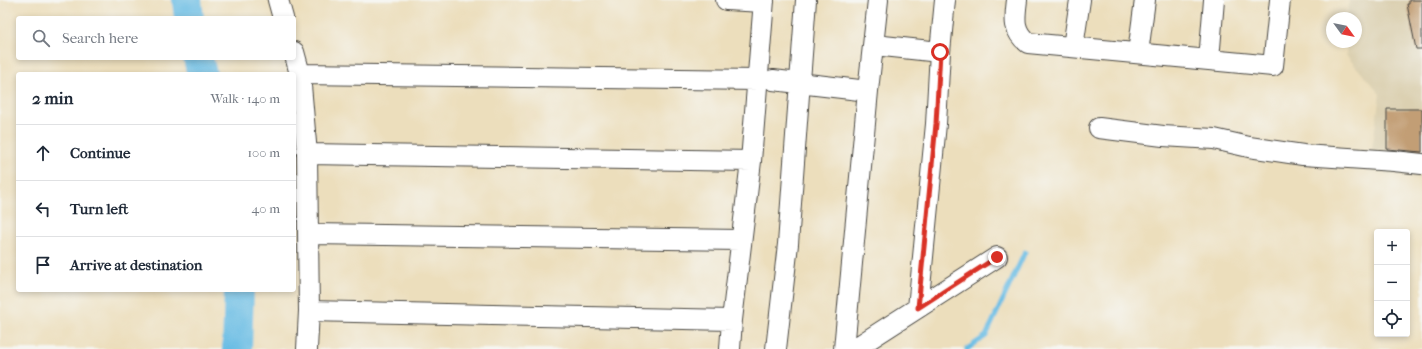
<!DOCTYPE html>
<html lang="en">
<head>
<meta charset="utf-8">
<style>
	:root { --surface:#fff; --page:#f6f6f7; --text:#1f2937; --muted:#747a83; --line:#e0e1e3 }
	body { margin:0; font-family:"IM FELL French Canon",serif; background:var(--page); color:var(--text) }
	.controls { position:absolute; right:12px; bottom:12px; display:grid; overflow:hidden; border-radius:4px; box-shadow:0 2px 6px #0003 }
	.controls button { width:36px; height:36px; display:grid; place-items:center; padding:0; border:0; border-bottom:1px solid var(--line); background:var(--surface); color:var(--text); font:20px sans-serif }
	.compass { position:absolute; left:1326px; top:12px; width:36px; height:36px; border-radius:50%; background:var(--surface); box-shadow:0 2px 6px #0003; rotate:123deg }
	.stop { position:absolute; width:12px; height:12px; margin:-9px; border:3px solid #d93025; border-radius:50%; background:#fff }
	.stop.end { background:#d93025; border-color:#fff; box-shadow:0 1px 4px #0008 }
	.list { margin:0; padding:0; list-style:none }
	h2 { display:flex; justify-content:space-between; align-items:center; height:52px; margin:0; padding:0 16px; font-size:17px }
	h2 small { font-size:13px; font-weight:400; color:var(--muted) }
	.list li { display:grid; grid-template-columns:26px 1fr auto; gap:12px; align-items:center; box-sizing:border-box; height:56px; padding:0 16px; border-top:1px solid var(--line) }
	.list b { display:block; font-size:15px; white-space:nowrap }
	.list em { font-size:13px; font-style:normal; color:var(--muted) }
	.icon { flex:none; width:22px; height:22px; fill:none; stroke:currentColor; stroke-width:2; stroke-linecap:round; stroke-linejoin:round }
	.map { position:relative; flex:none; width:1422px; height:349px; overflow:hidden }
	.search { position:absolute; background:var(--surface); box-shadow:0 2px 6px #0003; left:16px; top:16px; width:280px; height:44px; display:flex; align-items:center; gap:10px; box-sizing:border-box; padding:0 14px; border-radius:4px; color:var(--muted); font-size:15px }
	.panel { position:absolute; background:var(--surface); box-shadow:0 2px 6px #0003; left:16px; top:72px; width:280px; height:220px; border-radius:4px }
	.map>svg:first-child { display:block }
	.built { fill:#dbd0b1 }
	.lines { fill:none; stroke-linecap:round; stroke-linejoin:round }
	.stream { stroke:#68bce4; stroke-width:5 }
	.river { stroke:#68bce4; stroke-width:30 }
	.building { fill:#c29e74 }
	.street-casing { stroke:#484641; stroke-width:22 }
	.street { stroke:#fff; stroke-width:20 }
	.route { stroke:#d93025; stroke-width:5 }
</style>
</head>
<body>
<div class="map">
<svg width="1422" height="349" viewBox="0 0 1422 349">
	<rect width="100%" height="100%" fill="#f6f6f2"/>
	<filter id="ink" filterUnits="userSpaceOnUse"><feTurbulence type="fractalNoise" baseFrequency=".025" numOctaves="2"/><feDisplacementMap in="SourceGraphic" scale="8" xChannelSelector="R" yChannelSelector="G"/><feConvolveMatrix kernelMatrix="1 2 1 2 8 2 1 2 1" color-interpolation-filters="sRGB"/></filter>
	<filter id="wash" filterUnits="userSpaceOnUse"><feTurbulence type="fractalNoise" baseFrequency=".012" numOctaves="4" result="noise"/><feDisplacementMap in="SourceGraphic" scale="16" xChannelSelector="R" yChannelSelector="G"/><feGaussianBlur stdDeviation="0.9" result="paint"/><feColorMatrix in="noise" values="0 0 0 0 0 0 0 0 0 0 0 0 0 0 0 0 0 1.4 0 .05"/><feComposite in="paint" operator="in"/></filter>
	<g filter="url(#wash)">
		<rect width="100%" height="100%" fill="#ecdebc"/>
		<!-- built -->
		<path class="built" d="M1349,0H1422V179L1369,171L1380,94L1346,55L1347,42H1356V18H1348Z"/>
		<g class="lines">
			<!-- stream -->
			<path class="stream" d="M967,349L986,336L1025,252"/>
			<!-- river -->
			<path class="river" d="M187,0L189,18
				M198,58L202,74
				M237,349L239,290"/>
		</g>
		<g id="blocks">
			<!-- building -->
			<path class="building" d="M1409,0H1422V49H1416L1407,4H1409Z
				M1387,109H1422V152L1387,149Z"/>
		</g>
	</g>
	<g filter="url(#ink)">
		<use href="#blocks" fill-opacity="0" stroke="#484641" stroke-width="1"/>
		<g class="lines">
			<!-- street casing -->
			<g class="street-casing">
				<path id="street" d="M278,0L283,18
					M726,0L764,2
					M1017,0C1015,17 1012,31 1028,43L1273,66L1280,0
					M874,45L940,52
					M1073,47L1080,0
					M294,52L300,74L307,154L309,311L307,349
					M1138,53L1145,0
					M1209,60L1214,0
					M300,74L758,80
					M773,80L868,91
					M1099,128L1163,136L1214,139L1249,147L1303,155L1394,161L1422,164
					M307,154L751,161
					M309,234L741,240
					M918,308L936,124L940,52L945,0
					M309,311L732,320
					M730,349L732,320L751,161L764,0
					M776,349L788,244L806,0
					M844,349L868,91L878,0
					M854,349L997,257"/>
			</g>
			<!-- street -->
			<use href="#street" class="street"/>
		</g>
	</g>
	<g class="lines" filter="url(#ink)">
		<!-- route -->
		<path class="route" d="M940,52L936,124L918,308L997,257"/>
	</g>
</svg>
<div class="controls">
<button>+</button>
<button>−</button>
<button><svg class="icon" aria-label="locate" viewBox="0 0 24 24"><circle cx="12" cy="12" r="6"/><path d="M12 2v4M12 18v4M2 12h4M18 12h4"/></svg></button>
</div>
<svg class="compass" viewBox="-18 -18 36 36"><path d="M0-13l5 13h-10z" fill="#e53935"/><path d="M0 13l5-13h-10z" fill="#747a83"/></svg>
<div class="stop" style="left:940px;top:52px"></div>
<div class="stop end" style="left:997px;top:257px"></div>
<div class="search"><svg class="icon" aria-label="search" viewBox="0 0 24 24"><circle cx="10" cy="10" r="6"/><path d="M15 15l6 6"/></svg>Search here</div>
<section class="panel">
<h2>2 min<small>Walk · 140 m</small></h2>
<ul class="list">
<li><svg class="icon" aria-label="ahead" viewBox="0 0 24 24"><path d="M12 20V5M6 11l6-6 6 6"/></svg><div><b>Continue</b></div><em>100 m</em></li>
<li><svg class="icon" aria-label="left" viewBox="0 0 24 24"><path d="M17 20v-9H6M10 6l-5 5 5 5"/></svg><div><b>Turn left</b></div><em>40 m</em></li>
<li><svg class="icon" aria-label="arrive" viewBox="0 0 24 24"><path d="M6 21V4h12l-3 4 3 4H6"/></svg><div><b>Arrive at destination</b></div></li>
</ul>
</section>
</div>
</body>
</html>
